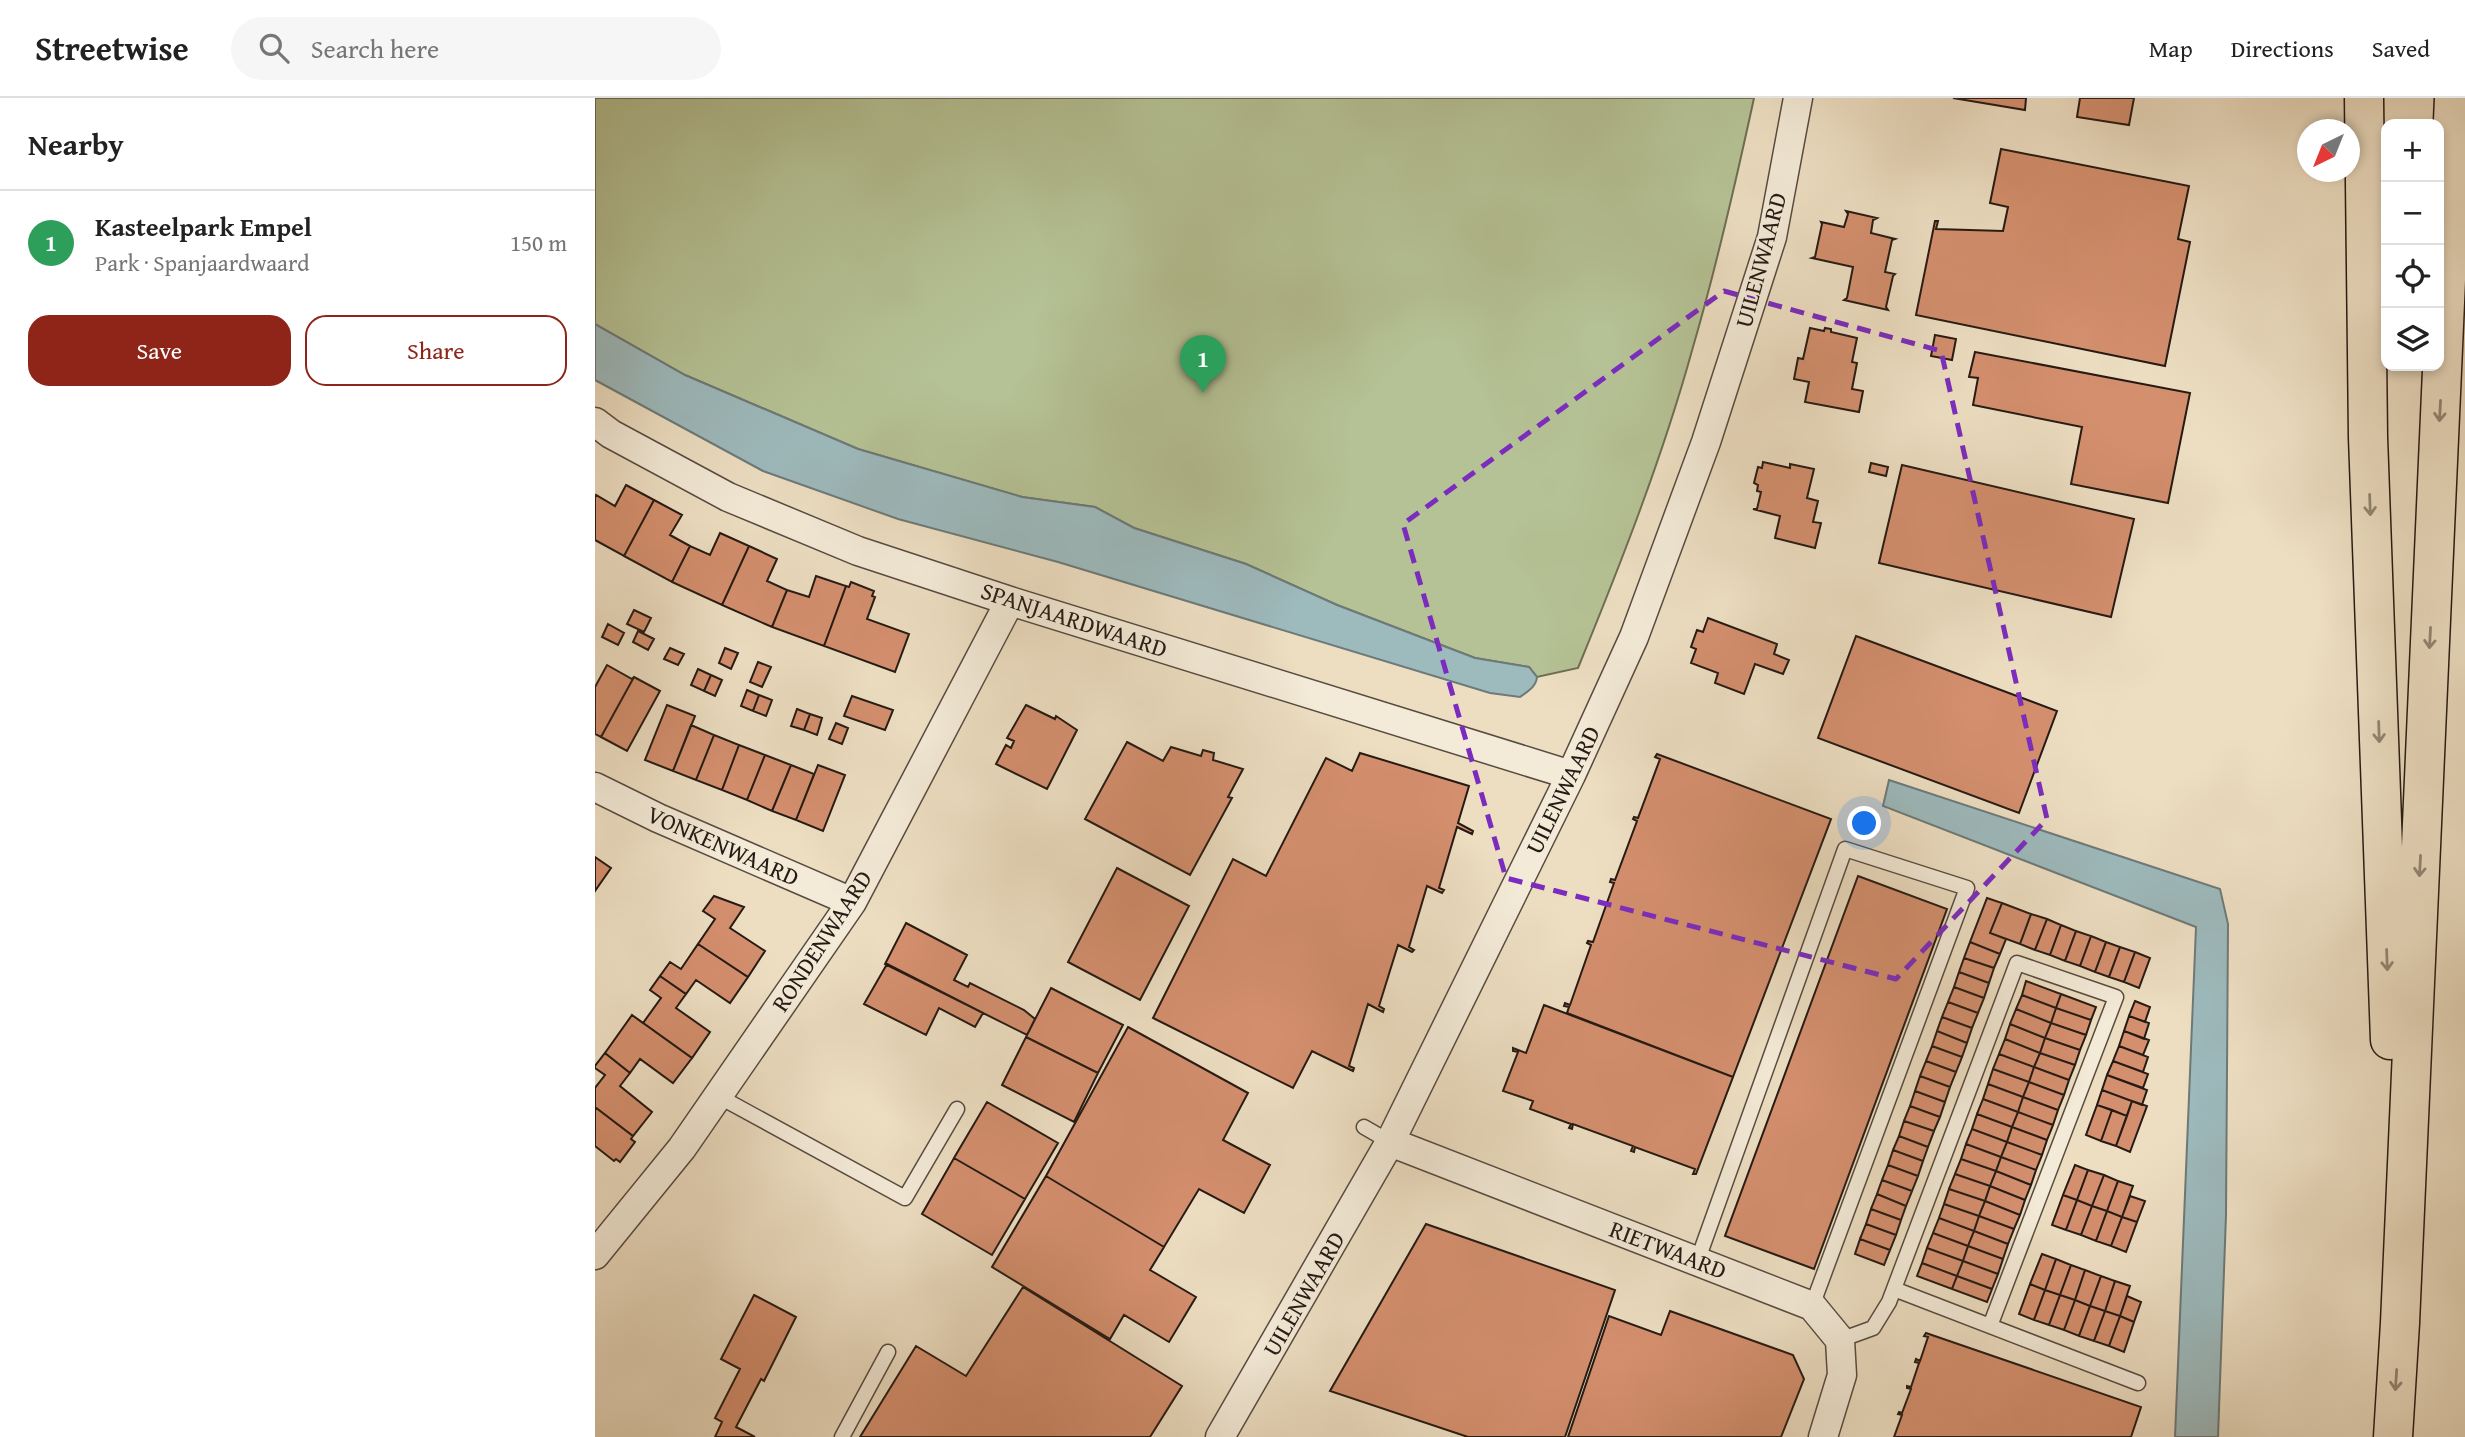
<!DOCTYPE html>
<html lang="en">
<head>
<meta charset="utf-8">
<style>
	:root { --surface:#fff; --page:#f6f6f6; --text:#222; --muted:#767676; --line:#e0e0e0; --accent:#8f2418 }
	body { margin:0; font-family:"Gentium Book Plus",serif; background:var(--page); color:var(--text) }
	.controls { position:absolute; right:21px; top:21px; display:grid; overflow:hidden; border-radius:14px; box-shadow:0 4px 10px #0003 }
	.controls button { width:63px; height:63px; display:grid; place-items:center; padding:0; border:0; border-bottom:2px solid var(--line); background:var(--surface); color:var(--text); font:35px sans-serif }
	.compass { position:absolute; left:1702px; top:21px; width:63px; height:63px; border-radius:50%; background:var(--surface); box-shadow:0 4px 10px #0003; rotate:223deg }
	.you { position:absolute; left:1270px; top:726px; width:24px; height:24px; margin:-18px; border:5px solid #fff; border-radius:50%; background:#1a73e8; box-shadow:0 0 0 10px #1a73e833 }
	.badge { display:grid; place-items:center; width:46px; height:46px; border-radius:50%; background:var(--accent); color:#fff; font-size:23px; font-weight:700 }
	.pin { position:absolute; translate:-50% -58px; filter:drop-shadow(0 2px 4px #0008) }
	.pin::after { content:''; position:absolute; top:37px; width:24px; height:21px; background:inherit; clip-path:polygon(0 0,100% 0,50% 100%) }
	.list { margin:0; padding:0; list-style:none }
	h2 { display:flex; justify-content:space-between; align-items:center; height:91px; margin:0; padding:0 28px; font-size:30px }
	h2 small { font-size:23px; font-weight:400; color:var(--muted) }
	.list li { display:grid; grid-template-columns:46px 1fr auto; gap:21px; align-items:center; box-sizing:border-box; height:105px; padding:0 28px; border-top:2px solid var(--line) }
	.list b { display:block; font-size:26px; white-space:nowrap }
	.list p { margin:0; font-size:23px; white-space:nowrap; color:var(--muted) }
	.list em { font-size:23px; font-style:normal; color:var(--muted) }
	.actions { display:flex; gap:14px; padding:21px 28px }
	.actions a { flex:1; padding:16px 0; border:2px solid var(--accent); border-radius:21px; text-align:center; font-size:24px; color:var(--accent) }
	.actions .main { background:var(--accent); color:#fff }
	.icon { flex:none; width:38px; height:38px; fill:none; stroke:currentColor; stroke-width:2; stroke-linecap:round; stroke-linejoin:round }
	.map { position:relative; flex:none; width:1870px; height:1339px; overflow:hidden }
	header { display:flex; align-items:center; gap:42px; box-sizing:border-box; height:98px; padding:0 35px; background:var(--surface); border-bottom:2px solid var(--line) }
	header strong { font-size:33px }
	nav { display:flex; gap:38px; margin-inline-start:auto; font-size:24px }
	.search { width:490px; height:63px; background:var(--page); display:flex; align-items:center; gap:18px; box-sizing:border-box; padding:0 24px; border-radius:38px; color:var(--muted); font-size:26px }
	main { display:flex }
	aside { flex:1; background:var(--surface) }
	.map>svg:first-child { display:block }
	.green { fill:#b5c295; stroke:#6d6e54; stroke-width:2 }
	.water { fill:#9dbabd; stroke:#6d7a79; stroke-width:2 }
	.building { fill:#d48f6e; stroke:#251a14; stroke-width:2 }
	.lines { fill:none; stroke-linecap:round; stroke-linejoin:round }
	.lane-casing { stroke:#574b40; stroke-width:17 }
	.street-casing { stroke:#574b40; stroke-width:31 }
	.highway-casing { stroke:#251a14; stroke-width:41 }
	.lane { stroke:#f3ead7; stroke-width:14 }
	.street { stroke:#f3ead7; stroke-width:28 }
	.highway { stroke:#eddec2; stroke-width:38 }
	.oneway { stroke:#938674 }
	.marked { fill:none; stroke:#7b2cbf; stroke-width:5; stroke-dasharray:14 9; stroke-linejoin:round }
	.labels { text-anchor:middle; stroke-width:5; stroke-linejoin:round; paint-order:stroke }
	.street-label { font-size:24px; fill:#251a14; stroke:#f3ead7 }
</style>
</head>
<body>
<header>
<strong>Streetwise</strong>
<div class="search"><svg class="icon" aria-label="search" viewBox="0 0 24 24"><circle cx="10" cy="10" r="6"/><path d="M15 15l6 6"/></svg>Search here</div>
<nav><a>Map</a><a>Directions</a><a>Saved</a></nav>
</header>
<main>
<aside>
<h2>Nearby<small></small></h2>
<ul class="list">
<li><span class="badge" style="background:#2e9e5b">1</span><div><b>Kasteelpark Empel</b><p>Park · Spanjaardwaard</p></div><em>150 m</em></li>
</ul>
<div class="actions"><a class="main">Save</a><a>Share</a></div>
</aside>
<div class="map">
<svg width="1870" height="1339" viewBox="0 0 1870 1339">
	<rect width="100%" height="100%" fill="#eddec2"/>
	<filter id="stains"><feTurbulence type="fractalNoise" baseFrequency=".00286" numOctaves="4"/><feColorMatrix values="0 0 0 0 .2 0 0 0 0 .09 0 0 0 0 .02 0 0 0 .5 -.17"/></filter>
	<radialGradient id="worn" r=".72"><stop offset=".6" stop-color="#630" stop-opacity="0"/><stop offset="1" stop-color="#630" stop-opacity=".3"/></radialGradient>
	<!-- green -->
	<path class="green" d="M0,0H1159C1141,83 1122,167 1098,249C1068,358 1026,465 983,570L942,579L934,569L880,560L742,507L651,466L539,430L500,409L427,399L263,351L90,277L0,226Z"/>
	<!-- water -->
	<path class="water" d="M0,226L90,277L263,351L427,399L500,409L539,430L651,466L742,507L880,560L934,569L942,579C941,589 933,593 925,599L895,595L463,464L303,421L168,373L0,282Z
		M1294,682L1625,791L1633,826L1631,1117L1623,1339H1580L1601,829L1288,708Z"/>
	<!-- building -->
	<path class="building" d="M1358,0H1431L1430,12Z
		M1485,0H1539L1534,27L1482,19Z
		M1406,51L1594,88L1583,141L1595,144L1570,268L1321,217L1340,123H1343L1341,131L1408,133L1413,109L1395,105Z
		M1251,113L1282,120L1278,122L1276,135L1300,141L1297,142L1290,174L1300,176L1298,178L1291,209L1293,212L1249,202L1252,200L1258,169L1217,160L1220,159L1227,126L1226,124L1249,129L1253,116Z
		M1215,230L1229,233L1230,230L1236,231V234L1262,240L1257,264L1262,265L1257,291L1268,293L1264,314L1210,304L1214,284L1199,281L1203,260L1208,261Z
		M1340,237L1361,241L1357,262L1336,258Z
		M1380,254L1595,295L1573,405L1476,386L1487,329L1378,307L1383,280L1374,279Z
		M1168,364L1195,370V366L1219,371L1212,400L1223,403L1218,424L1226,425L1220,450L1180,440L1185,418L1158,411H1162L1166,394L1162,393L1163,387L1159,385L1163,369L1167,370Z
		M1276,365L1293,369L1291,378L1274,374Z
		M1307,367L1539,421L1516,519L1284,465Z
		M31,387L59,402L29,458L0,442V399L1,397L20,408Z
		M59,402L87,417L75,437L95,448L77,484L29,458Z
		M125,435L154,448L127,507L77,484L95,448L115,457Z
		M154,448L182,461L172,483L192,492L177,529L127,507Z
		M221,478L251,488L229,548L177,529L192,492L214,499Z
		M256,484L279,493L277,498L280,499L272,521L314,536L300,574L229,548L251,488L254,489Z
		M39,512L56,520L49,534L32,526Z
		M1113,520L1182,546L1179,556L1194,562L1188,576L1160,566L1149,596L1120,585L1123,575L1096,565L1101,551L1096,549L1102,532L1108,534Z
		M13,526L29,535L23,547L7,539Z
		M43,533L59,541L53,552L38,544Z
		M1261,538L1462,613L1424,715L1223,640Z
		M75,550L89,556L83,567L69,561Z
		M130,550L143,555L136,571L124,565Z
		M163,564L176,569L167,589L155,584Z
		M12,567L37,581L39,579L6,639L0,636V589Z
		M103,571L116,577L109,593L96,587Z
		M116,577L127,582L120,598L109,593Z
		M39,579L65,593L32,653L6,639Z
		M152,592L164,597L158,613L146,608Z
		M164,597L177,602L171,618L158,613Z
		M257,598L298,612L290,632L249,618Z
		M72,607L100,618L78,673L50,662Z
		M431,607L460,621L461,618L482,632L452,691L401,666L411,647L416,650L419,643L412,640Z
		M202,611L215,616L209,632L196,628Z
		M215,616L227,620L222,637L209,632Z
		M241,625L253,630L247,646L234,641Z
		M96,627L119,637L101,682L78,673Z
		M119,637L144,647L127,692L101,682Z
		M532,644L568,663L576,649L606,658L608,652L619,655L618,662L648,671L633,699L637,700L595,777L490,721Z
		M144,647L170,657L152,702L127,692Z
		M765,655L874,688L863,725L878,733L877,736L862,729L844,790L849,792L847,795L832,788L814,849L819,852L817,854L803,847L784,908L789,911L788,914L773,906L754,968L759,970L758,973L717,953L698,990L558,920L638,761L671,778L731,660L757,673Z
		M1062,656L1236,721L1138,979L972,915L974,909L969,908L970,905L975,907L996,847L992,845L993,843L998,844L1019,785L1015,784L1016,781L1020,782L1042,723L1038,721L1039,719L1043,720L1065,661L1060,659Z
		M170,657L196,667L177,713L152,702Z
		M196,667L219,676L201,722L177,713Z
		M223,667L250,677L228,733L201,722Z
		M0,759L16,770L0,793Z
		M522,770L594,808L545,902L473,864Z
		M1263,778L1352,811L1219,1171L1130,1138Z
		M119,798L149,809L135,830L170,853L153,879L103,846L120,821L108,813Z
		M1392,800L1407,805L1395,835L1411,841L1405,856L1375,844Z
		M1407,805L1436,816L1425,846L1395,835Z
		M1436,816L1452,821L1440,852L1425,846Z
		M1452,821L1466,827L1455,857L1440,852Z
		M311,825L372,857L359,882L373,889L375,885L429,912L440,921L432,937L290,866Z
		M1466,827L1481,833L1470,863L1455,857Z
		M1481,833L1496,838L1485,868L1470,863Z
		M1496,838L1511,844L1500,874L1485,868Z
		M1375,844L1405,856L1399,870L1369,860Z
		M1511,844L1525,849L1514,879L1500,874Z
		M103,846L153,879L135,905L101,882L91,896L65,878L75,864L86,871Z
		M1525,849L1540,854L1529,884L1514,879Z
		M1540,854L1555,860L1544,890L1529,884Z
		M1369,860L1399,870L1394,885L1364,874Z
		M292,866L388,915L380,929L344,910L331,937L269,906Z
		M1364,874L1394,885L1389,900L1359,889Z
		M65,878L91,896L81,910L115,934L97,960L37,917L48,925L66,900L55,892Z
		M1431,883L1466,896L1461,910L1427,897Z
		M1359,889L1389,900L1383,915L1353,904Z
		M456,890L528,927L503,975L431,939Z
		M1466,896L1501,909L1496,922L1461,910Z
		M1427,897L1461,910L1456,925L1421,911Z
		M1540,903L1555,909L1550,924L1534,918Z
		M1353,904L1383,915L1377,930L1347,919Z
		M949,907L1138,979L1101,1076H1098L1100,1071L1040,1049L1039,1054L1036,1053L1038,1048L978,1026L977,1031L974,1030L976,1026L935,1011L938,1003L908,993L923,954L918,953V950L931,955Z
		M1461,910L1496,922L1491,937L1456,925Z
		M1421,911L1456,925L1450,940L1415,926Z
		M37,917L97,960L78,985L45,961L35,975L10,955Z
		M1534,918L1554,925L1549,941L1529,933Z
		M1347,919L1377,930L1372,945L1342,933Z
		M1456,925L1491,937L1485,952L1450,940Z
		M1415,926L1450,940L1445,955L1410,941Z
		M533,929L653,995L628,1042L675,1067L649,1115L604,1091L569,1149L451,1078Z
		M1342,933L1372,945L1367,959L1337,948Z
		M1529,933L1554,942L1548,957L1524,948Z
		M431,939L503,975L479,1024L407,987Z
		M1450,940L1485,952L1480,967L1445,955Z
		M1410,941L1445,955L1439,969L1404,956Z
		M1337,948L1367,959L1361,974L1331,963Z
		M1524,948L1553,959L1548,974L1518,963Z
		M10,955L35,975L25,988L57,1014L38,1038L0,1009V990L10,977L0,970V968Z
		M1445,955L1480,967L1474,982L1439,969Z
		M1404,956L1439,969L1434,984L1398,971Z
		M1331,963L1361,974L1355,989L1325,978Z
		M1518,963L1553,976L1548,990L1512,977Z
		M1439,969L1474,982L1469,997L1434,984Z
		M1398,971L1434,984L1428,999L1393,986Z
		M1512,977L1552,992L1547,1007L1507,992Z
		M1325,978L1355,989L1350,1004L1320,993Z
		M1434,984L1469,997L1463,1012L1428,999Z
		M1393,986L1428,999L1423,1014L1388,1001Z
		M1507,992L1537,1003L1532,1018L1502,1007Z
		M1320,993L1350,1004L1345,1019L1315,1008Z
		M1428,999L1463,1012L1458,1027L1423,1014Z
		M1388,1001L1423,1014L1417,1029L1382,1016Z
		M1537,1003L1552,1008L1535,1054L1521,1048Z
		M392,1004L463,1045L430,1101L359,1060Z
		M1502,1007L1517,1012L1506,1043L1491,1037Z
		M1315,1008L1345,1019L1339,1033L1309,1023Z
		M0,1009L38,1038L36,1041L40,1044L25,1064L21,1061L19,1063L0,1048Z
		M1517,1012L1532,1018L1521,1048L1506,1043Z
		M1423,1014L1458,1027L1452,1042L1417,1029Z
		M1382,1016L1417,1029L1412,1044L1377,1031Z
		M1309,1023L1339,1033L1333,1049L1304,1038Z
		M1417,1029L1452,1042L1447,1057L1412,1044Z
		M1377,1031L1412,1044L1406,1059L1371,1046Z
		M1304,1038L1333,1049L1328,1063L1298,1052Z
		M1412,1044L1447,1057L1441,1072L1406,1059Z
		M1371,1046L1406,1059L1401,1073L1366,1061Z
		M1298,1052L1328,1063L1323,1078L1293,1067Z
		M1406,1059L1441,1072L1436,1087L1401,1073Z
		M359,1060L430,1101L397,1157L327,1116Z
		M1366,1061L1401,1073L1395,1088L1360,1076Z
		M1293,1067L1323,1078L1317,1093L1287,1082Z
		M1480,1067L1493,1072L1482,1102L1468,1097Z
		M1493,1072L1509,1077L1497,1108L1482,1102Z
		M1401,1073L1436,1087L1430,1102L1395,1088Z
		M1360,1076L1395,1088L1390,1103L1354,1091Z
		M1509,1077L1523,1083L1512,1113L1497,1108Z
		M451,1078L569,1149L555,1172L601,1199L574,1244L529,1217L515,1241L397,1169Z
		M1287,1082L1317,1093L1311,1108L1282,1096Z
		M1523,1083L1538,1088L1527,1119L1512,1113Z
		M1395,1088L1430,1102L1425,1117L1390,1103Z
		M1354,1091L1390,1103L1384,1118L1349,1106Z
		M1282,1096L1311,1108L1306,1122L1276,1111Z
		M1468,1097L1482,1102L1471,1132L1457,1127Z
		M1535,1098L1550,1103L1542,1124L1527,1119Z
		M1482,1102L1497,1108L1486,1137L1471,1132Z
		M1390,1103L1425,1117L1419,1131L1384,1118Z
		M1349,1106L1384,1118L1379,1133L1344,1120Z
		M1497,1108L1512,1113L1501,1143L1486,1137Z
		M1276,1111L1306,1122L1301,1137L1271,1126Z
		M1512,1113L1527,1119L1516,1148L1501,1143Z
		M1384,1118L1419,1131L1413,1146L1379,1133Z
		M1527,1119L1542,1124L1531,1154L1516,1148Z
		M1344,1120L1379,1133L1373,1148L1338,1135Z
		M831,1126L1020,1192L970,1339H873L735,1293Z
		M1271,1126L1301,1137L1295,1152L1265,1141Z
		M1379,1133L1413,1146L1408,1161L1373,1148Z
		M1338,1135L1373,1148L1368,1163L1332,1150Z
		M1265,1141L1295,1152L1289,1167L1260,1156Z
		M1373,1148L1408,1161L1403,1176L1368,1163Z
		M1332,1150L1368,1163L1362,1178L1327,1165Z
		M1447,1156L1461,1161L1450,1192L1435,1186Z
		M1461,1161L1476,1167L1465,1197L1450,1192Z
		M1368,1163L1403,1176L1397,1191L1362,1178Z
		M1327,1165L1362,1178L1357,1191L1322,1178Z
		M1476,1167L1490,1172L1480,1202L1465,1197Z
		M1490,1172L1506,1178L1495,1208L1480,1202Z
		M1362,1178L1397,1191L1392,1204L1357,1191Z
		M1506,1178L1520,1183L1510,1213L1495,1208Z
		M1520,1183L1535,1188L1525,1218L1510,1213Z
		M1435,1186L1450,1192L1439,1222L1424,1216Z
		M428,1189L587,1288L555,1339H265L321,1248L371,1278Z
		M1450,1192L1465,1197L1454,1227L1439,1222Z
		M159,1197L201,1219L169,1283L166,1281L141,1329L160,1339H120L127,1324L120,1320L145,1271L126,1261Z
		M1465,1197L1480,1202L1469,1232L1454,1227Z
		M1532,1198L1546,1204L1539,1224L1525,1218Z
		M1480,1202L1495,1208L1484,1238L1469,1232Z
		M1495,1208L1510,1213L1499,1243L1484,1238Z
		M1075,1213L1198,1257L1209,1281L1186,1339H973L1014,1218L1066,1237Z
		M1510,1213L1525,1218L1514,1248L1499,1243Z
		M1525,1218L1539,1224L1529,1254L1514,1248Z
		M1331,1235L1546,1309L1536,1339H1299L1307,1317L1303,1316L1304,1314L1307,1315L1316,1291L1312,1290V1288L1316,1289L1324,1265L1320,1264L1321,1261L1325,1263L1333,1239L1329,1238Z"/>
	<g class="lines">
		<!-- lane casing -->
		<g class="lane-casing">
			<path id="lane" d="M123,998L310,1100L362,1011
				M769,1029L795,1044
				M1102,1164L1250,751L1372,790L1217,1208
				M1299,1191L1543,1285
				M1245,1242L1278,1230L1294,1204L1422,865L1521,899L1395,1228
				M247,1339L293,1254"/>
		</g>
		<!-- street casing -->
		<g class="street-casing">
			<path id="street" d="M0,324L16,336L133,399L263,453L415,503L976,677
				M0,689L63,720L257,804
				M795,1044L1217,1208L1245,1242L1247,1277L1228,1339
				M0,1157L87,1050L257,804L415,503
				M625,1339L795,1044L976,677L1039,539L1111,344L1177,139L1203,0"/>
		</g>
		<!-- highway casing -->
		<g class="highway-casing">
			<path id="highway" d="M1769,0L1773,339L1795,942
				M1798,1339L1805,1225L1859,0"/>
		</g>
		<!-- lane -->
		<use href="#lane" class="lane"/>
		<!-- street -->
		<use href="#street" class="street"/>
		<!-- highway -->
		<use href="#highway" class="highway"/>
	</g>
	<!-- one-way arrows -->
	<defs><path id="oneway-shaft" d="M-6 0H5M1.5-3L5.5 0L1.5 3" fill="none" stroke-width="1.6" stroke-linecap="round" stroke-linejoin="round" transform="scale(1.75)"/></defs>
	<g class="oneway">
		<use href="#oneway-shaft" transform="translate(1845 313) rotate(93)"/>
		<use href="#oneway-shaft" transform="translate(1775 407) rotate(88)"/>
		<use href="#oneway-shaft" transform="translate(1835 540) rotate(93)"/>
		<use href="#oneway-shaft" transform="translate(1784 634) rotate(88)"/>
		<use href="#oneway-shaft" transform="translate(1825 768) rotate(93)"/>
		<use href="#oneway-shaft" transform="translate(1792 862) rotate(88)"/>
		<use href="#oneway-shaft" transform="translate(1801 1282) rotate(94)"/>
	</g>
	<!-- marked area -->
	<path class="marked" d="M1129,193L1346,253L1452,721L1301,881L911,780L808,426Z"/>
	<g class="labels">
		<!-- street labels -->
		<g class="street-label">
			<text transform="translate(1166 162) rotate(-75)" y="8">UILENWAARD</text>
			<text transform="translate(479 522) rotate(18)" y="8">SPANJAARDWAARD</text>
			<text transform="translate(968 692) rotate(-64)" y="8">UILENWAARD</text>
			<text transform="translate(128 748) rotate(24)" y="8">VONKENWAARD</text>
			<text transform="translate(227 843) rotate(-57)" y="8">RONDENWAARD</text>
			<text transform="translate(1073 1152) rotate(21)" y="8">RIETWAARD</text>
			<text transform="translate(709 1196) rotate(-60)" y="8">UILENWAARD</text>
		</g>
	</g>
	<rect width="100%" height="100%" filter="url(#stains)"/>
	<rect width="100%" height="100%" fill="url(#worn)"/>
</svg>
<div class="controls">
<button>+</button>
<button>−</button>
<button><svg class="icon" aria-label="locate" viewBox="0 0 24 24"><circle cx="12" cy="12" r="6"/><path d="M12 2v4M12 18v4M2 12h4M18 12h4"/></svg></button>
<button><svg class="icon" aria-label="layers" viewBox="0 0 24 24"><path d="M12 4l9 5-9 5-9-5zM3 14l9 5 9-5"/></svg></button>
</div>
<svg class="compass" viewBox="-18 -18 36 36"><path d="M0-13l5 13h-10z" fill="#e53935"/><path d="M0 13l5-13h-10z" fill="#767676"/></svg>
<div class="you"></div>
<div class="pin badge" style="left:608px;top:295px;background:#2e9e5b">1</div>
</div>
</main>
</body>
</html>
